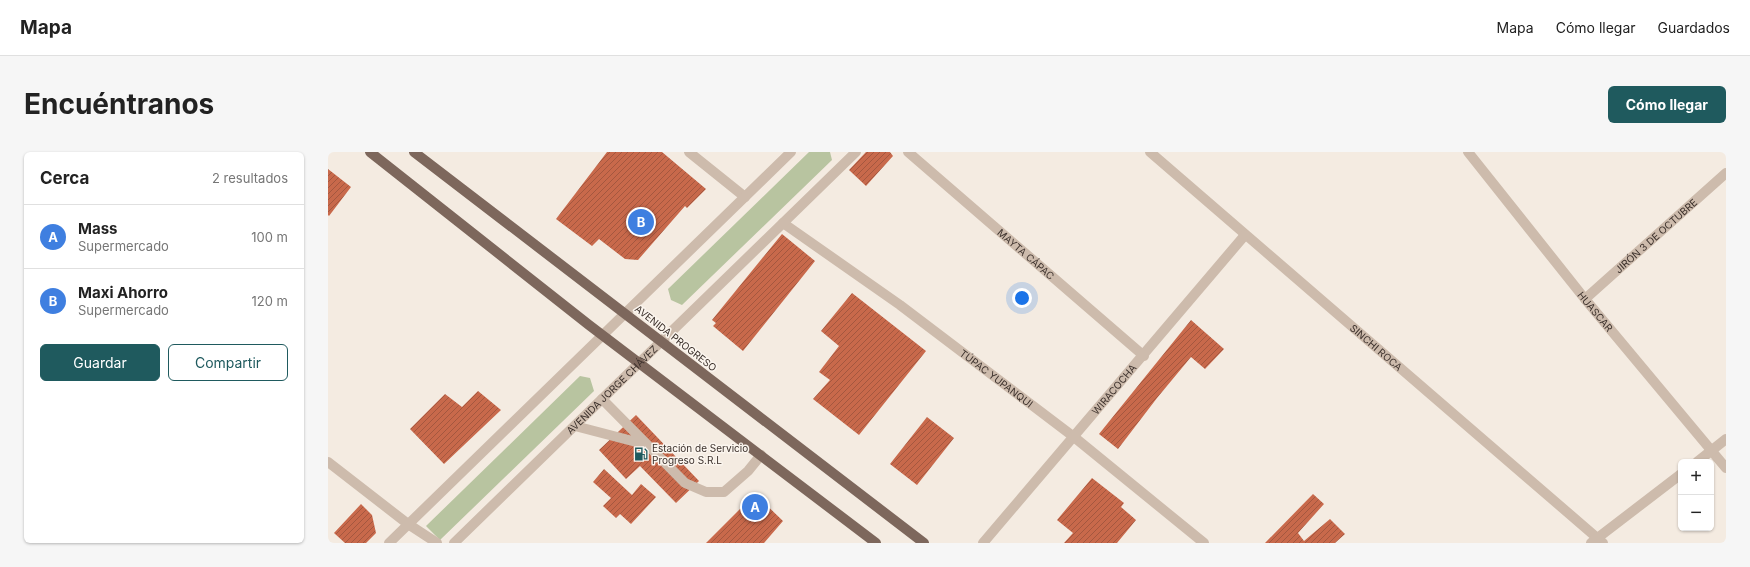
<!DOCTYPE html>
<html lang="es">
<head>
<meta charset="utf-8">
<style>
	:root { --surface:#fff; --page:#f6f6f6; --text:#222; --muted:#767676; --line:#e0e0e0; --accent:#1f5a5e }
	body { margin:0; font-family:Inter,sans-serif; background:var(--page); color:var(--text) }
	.controls { position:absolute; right:12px; bottom:12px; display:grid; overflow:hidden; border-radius:6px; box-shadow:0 1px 3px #0004 }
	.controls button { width:36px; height:36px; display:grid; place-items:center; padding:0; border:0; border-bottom:1px solid var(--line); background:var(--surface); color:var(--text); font:20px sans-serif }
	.you { position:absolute; left:694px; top:146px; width:14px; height:14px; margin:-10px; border:3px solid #fff; border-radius:50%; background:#1a73e8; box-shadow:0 0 0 6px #1a73e833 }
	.badge { display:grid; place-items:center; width:26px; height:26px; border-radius:50%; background:var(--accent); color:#fff; font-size:13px; font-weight:700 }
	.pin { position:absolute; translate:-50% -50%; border:2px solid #fff; box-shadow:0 1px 4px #0006 }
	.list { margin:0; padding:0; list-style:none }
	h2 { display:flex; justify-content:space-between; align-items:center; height:52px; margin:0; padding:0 16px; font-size:17px }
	h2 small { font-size:13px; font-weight:400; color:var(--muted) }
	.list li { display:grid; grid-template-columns:26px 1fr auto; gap:12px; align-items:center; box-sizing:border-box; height:64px; padding:0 16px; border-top:1px solid var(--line) }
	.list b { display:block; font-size:15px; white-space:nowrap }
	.list p { margin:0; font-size:13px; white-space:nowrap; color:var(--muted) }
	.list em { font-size:13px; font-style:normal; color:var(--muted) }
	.actions { display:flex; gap:8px; padding:12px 16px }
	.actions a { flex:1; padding:9px 0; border:1px solid var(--accent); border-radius:6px; text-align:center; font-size:14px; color:var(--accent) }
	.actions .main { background:var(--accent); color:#fff }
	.map { position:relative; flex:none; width:1398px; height:391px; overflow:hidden; border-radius:6px }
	header { display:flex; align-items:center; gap:24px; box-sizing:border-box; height:56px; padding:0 20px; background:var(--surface); border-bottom:1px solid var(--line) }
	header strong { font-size:19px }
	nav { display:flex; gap:22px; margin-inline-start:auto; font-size:14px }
	.intro { display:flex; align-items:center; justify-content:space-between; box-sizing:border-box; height:96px; padding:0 24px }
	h1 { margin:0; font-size:28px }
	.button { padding:10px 18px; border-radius:6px; background:var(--accent); color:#fff; font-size:14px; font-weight:700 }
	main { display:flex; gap:24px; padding:0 24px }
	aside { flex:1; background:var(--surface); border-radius:6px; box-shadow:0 1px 3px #0004 }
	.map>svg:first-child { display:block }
	.grass { fill:#b8c4a0 }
	.building { fill:url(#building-hatch) }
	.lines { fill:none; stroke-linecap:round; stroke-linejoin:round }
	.service { stroke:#cdbbac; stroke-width:10 }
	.minor { stroke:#cdbbac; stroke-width:10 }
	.tertiary { stroke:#cdbbac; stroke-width:10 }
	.primary { stroke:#7d675c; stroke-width:10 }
	.labels { text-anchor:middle; stroke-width:3; stroke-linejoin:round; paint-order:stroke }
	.street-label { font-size:10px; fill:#3b302b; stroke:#fbf5ee }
	.poi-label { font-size:10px; fill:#3b302b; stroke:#fbf5ee; text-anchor:start }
</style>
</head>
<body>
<header>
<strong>Mapa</strong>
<nav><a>Mapa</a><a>Cómo llegar</a><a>Guardados</a></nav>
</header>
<div class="intro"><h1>Encuéntranos</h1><a class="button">Cómo llegar</a></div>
<main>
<aside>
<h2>Cerca<small>2 resultados</small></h2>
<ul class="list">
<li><span class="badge" style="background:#3f7fe0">A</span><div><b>Mass</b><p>Supermercado</p></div><em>100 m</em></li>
<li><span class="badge" style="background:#3f7fe0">B</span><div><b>Maxi Ahorro</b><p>Supermercado</p></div><em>120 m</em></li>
</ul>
<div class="actions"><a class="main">Guardar</a><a>Compartir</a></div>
</aside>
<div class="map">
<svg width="1398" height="391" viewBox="0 0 1398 391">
	<defs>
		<pattern id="building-hatch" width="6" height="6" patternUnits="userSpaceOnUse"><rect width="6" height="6" fill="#c8694b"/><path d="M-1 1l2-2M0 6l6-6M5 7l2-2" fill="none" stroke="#a4573f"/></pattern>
	</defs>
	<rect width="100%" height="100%" fill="#f4ebe1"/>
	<!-- grass -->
	<path class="grass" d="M481,0H502L504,8L354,153L343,148L340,137Z
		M252,224L262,226L266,239L112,388L98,374Z"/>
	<!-- building -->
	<path class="building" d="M279,0H334L378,37L359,56L357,54L310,108L297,107L271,87L264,94L228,67Z
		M538,0H562L565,4L538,34L521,18Z
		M0,17L23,35L1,64L0,63Z
		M454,82L487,109L415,199L385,174L388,171L384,168Z
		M524,141L598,199L531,283L485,247L502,228L491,220L511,194L493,179Z
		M863,168L896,197L877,217L863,205L829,246L790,297L771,282Z
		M150,239L173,258L116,312L82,277L117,242L134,255Z
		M308,263L371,329L348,351L312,314L298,327L271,298Z
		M599,265L626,286L589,333L562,312Z
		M276,317L304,343L313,332L328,345L303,372L292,362L288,366L275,354L283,346L265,330Z
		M764,326L796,351L793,355L808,368L789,391H736L745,381L729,368Z
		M427,342L455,369L436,391H378Z
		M985,342L996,352L970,381L976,389L1002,367L1017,382L1007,391H937Z
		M33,352L44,363L48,381L38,391H17L6,381Z"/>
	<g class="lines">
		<!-- service -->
		<path class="service" d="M274,247L357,331L378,340H396L420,319L433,303
			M247,274L316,292"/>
		<!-- minor -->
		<g class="minor">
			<path d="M361,0L417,45"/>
			<path id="s1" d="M580,0L816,204"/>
			<path id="s2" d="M822,0L1275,391"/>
			<path id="s3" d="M1140,0L1257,147L1398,316"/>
			<path id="s4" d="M455,71L572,153L746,285L876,391"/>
			<path id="s5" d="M1257,147L1398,21"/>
			<path d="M0,310L80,372L109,391"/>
			<path d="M1369,310L1398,287"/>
			<path id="s6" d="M655,391L917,83"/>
			<path d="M1263,391L1353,322"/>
		</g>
		<!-- tertiary -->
		<g class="tertiary">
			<path d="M61,391L463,0"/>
			<path id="s7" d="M126,391L528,0"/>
		</g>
		<!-- primary -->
		<path class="primary" d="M42,0L261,173L548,391
			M86,0L596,391"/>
	</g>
	<!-- icons -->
	<defs>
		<g id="fuel-bare" transform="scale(1.08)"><path d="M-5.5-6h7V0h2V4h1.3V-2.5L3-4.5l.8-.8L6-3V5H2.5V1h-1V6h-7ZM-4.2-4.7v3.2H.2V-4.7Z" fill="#1f5a5e" stroke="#fbf5ee" stroke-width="2.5" paint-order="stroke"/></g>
	</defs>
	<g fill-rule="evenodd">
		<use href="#fuel-bare" x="313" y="302"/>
	</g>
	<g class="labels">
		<!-- street labels -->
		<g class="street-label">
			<text dy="4" stroke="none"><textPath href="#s5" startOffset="95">JIRÓN 3 DE OCTUBRE</textPath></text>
			<text dy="4" stroke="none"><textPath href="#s1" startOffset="156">MAYTA CÁPAC</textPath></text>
			<text dy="4" stroke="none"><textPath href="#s3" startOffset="204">HUASCAR</textPath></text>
			<text transform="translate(348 186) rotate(38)" y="4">AVENIDA PROGRESO</text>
			<text dy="4" stroke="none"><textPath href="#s2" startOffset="299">SINCHI ROCA</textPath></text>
			<text dy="4" stroke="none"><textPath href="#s4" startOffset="264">TÚPAC YUPANQUI</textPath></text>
			<text dy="4" stroke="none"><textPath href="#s7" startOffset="220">AVENIDA JORGE CHÁVEZ</textPath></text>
			<text dy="4" stroke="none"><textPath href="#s6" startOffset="202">WIRACOCHA</textPath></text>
		</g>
		<!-- poi labels -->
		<g class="poi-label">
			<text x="324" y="300">Estación de Servicio<tspan x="324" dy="12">Progreso S.R.L</tspan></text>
		</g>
	</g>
</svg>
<div class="controls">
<button>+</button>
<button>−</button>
</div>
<div class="you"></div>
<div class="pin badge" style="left:427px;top:355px;background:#3f7fe0">A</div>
<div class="pin badge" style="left:313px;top:70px;background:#3f7fe0">B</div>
</div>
</main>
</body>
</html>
